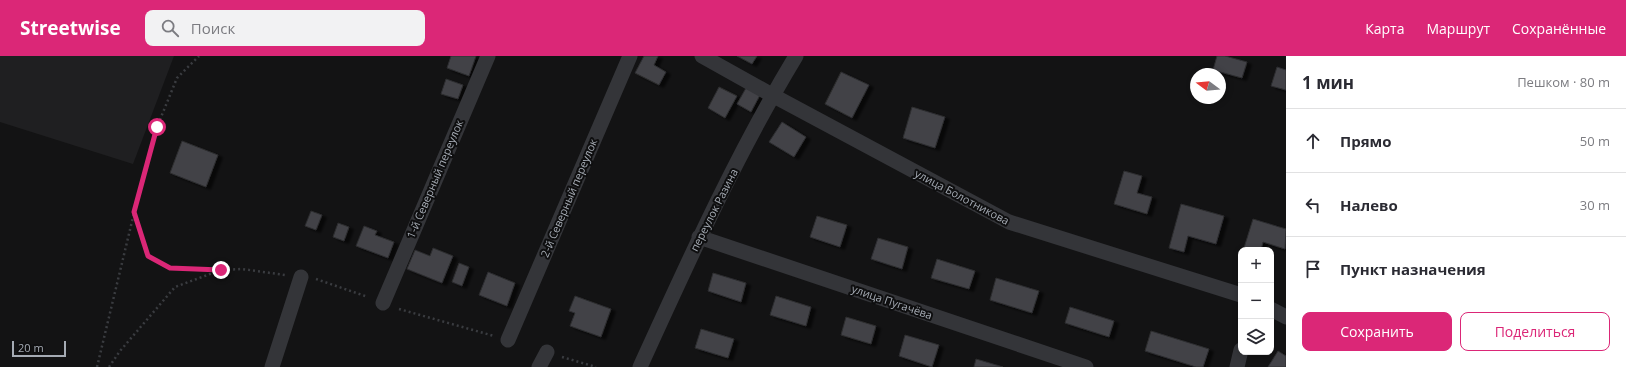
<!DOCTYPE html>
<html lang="ru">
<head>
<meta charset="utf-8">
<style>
	:root { --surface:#fff; --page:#f2f2f3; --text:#2b2b33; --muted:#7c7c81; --line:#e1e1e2; --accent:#db2777 }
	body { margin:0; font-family:"Open Sans",sans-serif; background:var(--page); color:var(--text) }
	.controls { position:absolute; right:12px; bottom:12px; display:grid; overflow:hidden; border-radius:8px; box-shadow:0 2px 6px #0003 }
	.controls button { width:36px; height:36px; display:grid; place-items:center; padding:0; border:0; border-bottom:1px solid var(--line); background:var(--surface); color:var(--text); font:20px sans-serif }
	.compass { position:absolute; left:1190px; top:12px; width:36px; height:36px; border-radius:50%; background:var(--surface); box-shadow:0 2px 6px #0003; rotate:286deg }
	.scale { position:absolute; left:12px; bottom:10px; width:54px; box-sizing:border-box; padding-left:4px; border:2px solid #a5abb4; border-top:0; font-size:11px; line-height:14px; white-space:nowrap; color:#a5abb4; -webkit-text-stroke:3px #0e0e0f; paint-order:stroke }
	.stop { position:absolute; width:12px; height:12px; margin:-9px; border:3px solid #db2777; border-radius:50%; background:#fff }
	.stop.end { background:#db2777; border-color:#fff; box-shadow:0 1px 4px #0008 }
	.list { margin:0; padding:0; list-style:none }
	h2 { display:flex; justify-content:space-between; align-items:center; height:52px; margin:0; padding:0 16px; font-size:17px }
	h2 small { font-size:13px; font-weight:400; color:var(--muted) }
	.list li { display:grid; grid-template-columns:26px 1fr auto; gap:12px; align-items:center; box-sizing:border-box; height:64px; padding:0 16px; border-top:1px solid var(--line) }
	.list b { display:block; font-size:15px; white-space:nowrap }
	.list em { font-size:13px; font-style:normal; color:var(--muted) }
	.actions { display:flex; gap:8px; padding:12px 16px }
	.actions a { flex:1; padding:9px 0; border:1px solid var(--accent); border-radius:8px; text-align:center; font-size:14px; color:var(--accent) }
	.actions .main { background:var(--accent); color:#fff }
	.icon { flex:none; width:22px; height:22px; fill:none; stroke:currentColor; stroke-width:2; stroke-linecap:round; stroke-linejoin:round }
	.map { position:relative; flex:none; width:1286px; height:311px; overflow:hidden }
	header { display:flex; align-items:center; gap:24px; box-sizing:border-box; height:56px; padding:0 20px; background:var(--accent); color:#fff }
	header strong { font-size:19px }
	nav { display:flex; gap:22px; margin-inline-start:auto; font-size:14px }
	.search { width:280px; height:36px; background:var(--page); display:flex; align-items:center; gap:10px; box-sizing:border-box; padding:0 14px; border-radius:8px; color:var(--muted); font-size:15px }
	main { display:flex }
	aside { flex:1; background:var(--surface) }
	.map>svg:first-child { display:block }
	.built { fill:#1f1f21 }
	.building { fill:#424347; stroke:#2d2d30; filter:url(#shadow) }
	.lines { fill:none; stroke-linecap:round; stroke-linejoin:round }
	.path { stroke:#3a3c40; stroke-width:2.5; stroke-dasharray:2 3; stroke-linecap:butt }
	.street { stroke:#343539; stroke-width:15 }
	.route { stroke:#db2777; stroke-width:5 }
	.labels { text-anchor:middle; stroke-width:4; stroke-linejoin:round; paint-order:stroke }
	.street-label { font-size:11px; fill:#a5abb4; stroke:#0e0e0f }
</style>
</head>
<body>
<header>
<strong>Streetwise</strong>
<div class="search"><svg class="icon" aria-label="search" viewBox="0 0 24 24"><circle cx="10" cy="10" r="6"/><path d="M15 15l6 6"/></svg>Поиск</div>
<nav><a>Карта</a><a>Маршрут</a><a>Сохранённые</a></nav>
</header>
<main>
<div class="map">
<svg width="1286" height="311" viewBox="0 0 1286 311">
	<defs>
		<filter id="shadow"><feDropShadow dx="4.5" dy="2.5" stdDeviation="1" flood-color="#0009"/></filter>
	</defs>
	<rect width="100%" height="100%" fill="#131314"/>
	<!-- built -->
	<path class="built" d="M0,0H174L133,108L0,66Z"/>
	<!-- building -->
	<path class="building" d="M451,0H476L469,20L447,12Z
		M644,0H658L654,9L666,16L659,29L635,17Z
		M737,0H757L752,8Z
		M1217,0H1225L1247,6L1242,22L1213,14Z
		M1277,11L1286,14V34L1271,30Z
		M841,16L869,29L852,62L825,48Z
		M446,23L463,29L458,43L441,38Z
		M719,31L737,40L725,62L708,52Z
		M746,32L760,39L751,56L737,48Z
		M912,51L945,61L935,92L903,82Z
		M782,66L806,81L794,101L769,86Z
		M182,85L218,99L206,131L170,117Z
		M1124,115L1142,120L1137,137L1152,141L1147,158L1114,148Z
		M1181,148L1224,160L1216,188L1188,180L1184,196L1169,192Z
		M311,155L322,159L316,174L305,170Z
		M817,160L847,169L840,191L810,181Z
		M1253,163L1286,173L1285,193L1263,186L1261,194H1250L1244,192Z
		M338,167L349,171L344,185L333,181Z
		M364,170L377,175L375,179L394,186L388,202L356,190Z
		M878,182L908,191L902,213L871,203Z
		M433,192L453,200L442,227L407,213L415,194L430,200Z
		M937,203L975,215L969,233L931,222Z
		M459,207L469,211L462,230L452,226Z
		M488,216L515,227L507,250L479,239Z
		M713,217L746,227L741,246L708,235Z
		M996,222L1039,235L1032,257L990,244Z
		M575,240L611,253L601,281L570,270L575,257L569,255Z
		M776,240L811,251L806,270L770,259Z
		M1070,251L1114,265L1109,281L1065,267Z
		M846,261L876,270L871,288L841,279Z
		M701,273L734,283L728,302L695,292Z
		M1151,275L1209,293L1203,311H1196L1145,295Z
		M905,279L939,289L932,311L899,300Z
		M1278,295L1286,300V311H1268Z
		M976,303L1003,311H974Z"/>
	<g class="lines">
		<!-- path -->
		<path class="path" d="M134,157L147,200L170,212L219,214
			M316,223L368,241
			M399,253L494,280
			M562,301L596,311
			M97,311L134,157L157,71L177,22L199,0
			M109,311L120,295L175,231L221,214L242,213L285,219"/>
		<!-- street -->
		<path class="street" d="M702,0L772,39L1009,166L1241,239
			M699,181L1086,311
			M383,247L488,0
			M1271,253L1286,261
			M508,284L630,0
			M272,311L301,221
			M539,311L547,296
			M640,311C688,206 736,99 796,0
			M1237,311L1241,294"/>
	</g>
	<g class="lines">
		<!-- route -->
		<path class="route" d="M157,71L134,156L148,200L170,212L221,214"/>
	</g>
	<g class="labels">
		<!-- street labels -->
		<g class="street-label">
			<text transform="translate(435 123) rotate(-67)" y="4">1-й Северный переулок</text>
			<text transform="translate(962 141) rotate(28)" y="4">улица Болотникова</text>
			<text transform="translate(569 142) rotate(-67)" y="4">2-й Северный переулок</text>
			<text transform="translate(714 154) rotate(-63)" y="4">переулок Разина</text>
			<text transform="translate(892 246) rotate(19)" y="4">улица Пугачёва</text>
		</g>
	</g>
</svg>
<div class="controls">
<button>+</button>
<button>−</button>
<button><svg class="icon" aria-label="layers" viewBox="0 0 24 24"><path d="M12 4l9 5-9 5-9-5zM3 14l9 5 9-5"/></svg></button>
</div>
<svg class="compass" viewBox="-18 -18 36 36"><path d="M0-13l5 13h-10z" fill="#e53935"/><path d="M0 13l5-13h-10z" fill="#7c7c81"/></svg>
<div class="scale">20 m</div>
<div class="stop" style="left:157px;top:71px"></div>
<div class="stop end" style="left:221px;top:214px"></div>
</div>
<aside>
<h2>1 мин<small>Пешком · 80 m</small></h2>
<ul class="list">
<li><svg class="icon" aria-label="ahead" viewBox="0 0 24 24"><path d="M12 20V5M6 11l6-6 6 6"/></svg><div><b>Прямо</b></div><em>50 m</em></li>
<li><svg class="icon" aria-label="left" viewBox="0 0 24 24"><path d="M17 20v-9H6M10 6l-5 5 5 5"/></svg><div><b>Налево</b></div><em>30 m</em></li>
<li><svg class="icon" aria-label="arrive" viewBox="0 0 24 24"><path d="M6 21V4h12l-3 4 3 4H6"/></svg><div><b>Пункт назначения</b></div></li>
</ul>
<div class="actions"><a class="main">Сохранить</a><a>Поделиться</a></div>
</aside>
</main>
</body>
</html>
